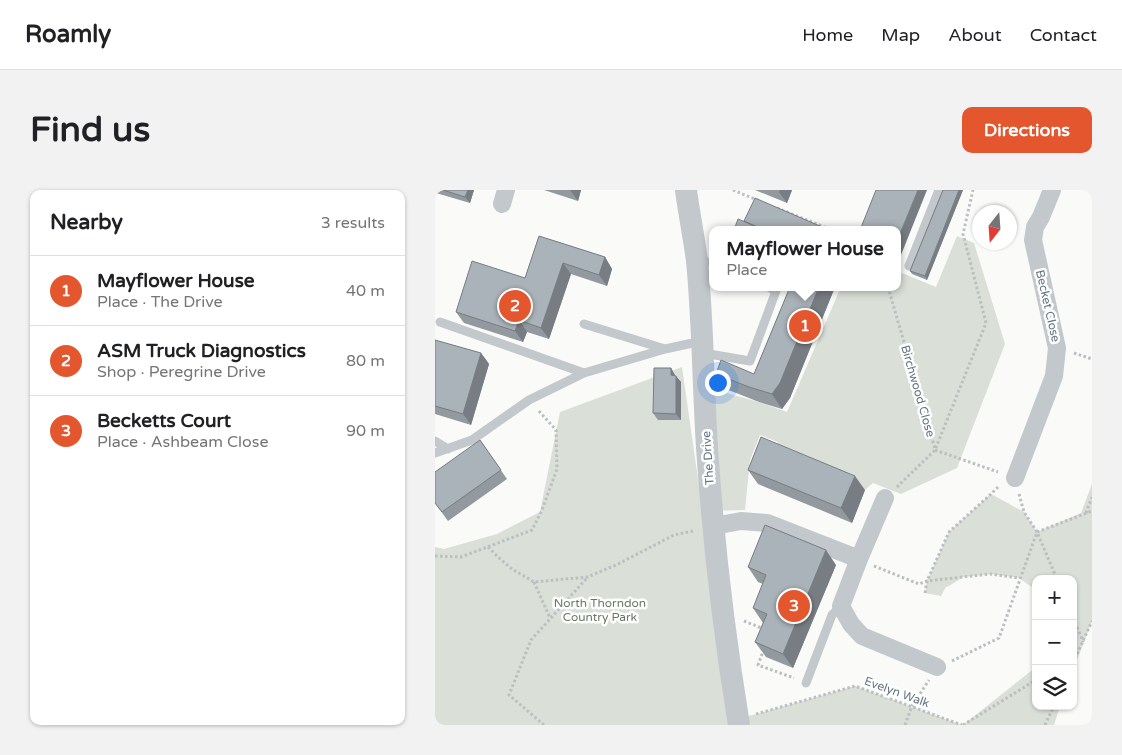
<!DOCTYPE html>
<html lang="en">
<head>
<meta charset="utf-8">
<style>
	:root { --surface:#fff; --page:#f2f2f2; --text:#202124; --muted:#757577; --line:#e0e0e0; --accent:#e4572e }
	body { margin:0; font-family:"Varela Round",sans-serif; background:var(--page); color:var(--text) }
	.controls { position:absolute; right:15px; bottom:15px; display:grid; overflow:hidden; border-radius:10px; box-shadow:0 1px 4px #0004 }
	.controls button { width:45px; height:45px; display:grid; place-items:center; padding:0; border:0; border-bottom:1px solid var(--line); background:var(--surface); color:var(--text); font:25px sans-serif }
	.compass { position:absolute; left:537px; top:15px; width:45px; height:45px; border-radius:50%; background:var(--surface); box-shadow:0 1px 4px #0004; rotate:197deg }
	.you { position:absolute; left:282px; top:192px; width:18px; height:18px; margin:-12px; border:4px solid #fff; border-radius:50%; background:#1a73e8; box-shadow:0 0 0 8px #1a73e833 }
	.badge { display:grid; place-items:center; width:32px; height:32px; border-radius:50%; background:var(--accent); color:#fff; font-size:16px; font-weight:700 }
	.pin { position:absolute; translate:-50% -50%; border:2px solid #fff; box-shadow:0 1px 5px #0006 }
	.popup { position:absolute; left:274px; top:36px; width:192px; height:65px; box-sizing:border-box; display:grid; place-content:center; border-radius:10px; background:var(--surface); filter:drop-shadow(0 1px 4px #0005); font-size:16px; white-space:nowrap; color:var(--muted) }
	.popup b { font-size:19px; color:var(--text) }
	.popup::after { content:''; position:absolute; left:50%; top:100%; margin-left:-10px; border:10px solid transparent; border-top-color:var(--surface) }
	.list { margin:0; padding:0; list-style:none }
	h2 { display:flex; justify-content:space-between; align-items:center; height:65px; margin:0; padding:0 20px; font-size:21px }
	h2 small { font-size:16px; font-weight:400; color:var(--muted) }
	.list li { display:grid; grid-template-columns:32px 1fr auto; gap:15px; align-items:center; box-sizing:border-box; height:70px; padding:0 20px; border-top:1px solid var(--line) }
	.list b { display:block; font-size:19px; white-space:nowrap }
	.list p { margin:0; font-size:16px; white-space:nowrap; color:var(--muted) }
	.list em { font-size:16px; font-style:normal; color:var(--muted) }
	.icon { flex:none; width:28px; height:28px; fill:none; stroke:currentColor; stroke-width:2; stroke-linecap:round; stroke-linejoin:round }
	.map { position:relative; flex:none; width:657px; height:535px; overflow:hidden; border-radius:10px }
	header { display:flex; align-items:center; gap:30px; box-sizing:border-box; height:70px; padding:0 25px; background:var(--surface); border-bottom:1px solid var(--line) }
	header strong { font-size:24px }
	nav { display:flex; gap:28px; margin-inline-start:auto; font-size:18px }
	.intro { display:flex; align-items:center; justify-content:space-between; box-sizing:border-box; height:120px; padding:0 30px }
	h1 { margin:0; font-size:35px }
	.button { padding:12px 22px; border-radius:10px; background:var(--accent); color:#fff; font-size:18px; font-weight:700 }
	main { display:flex; gap:30px; padding:0 30px }
	aside { flex:1; background:var(--surface); border-radius:10px; box-shadow:0 1px 4px #0004 }
	.map>svg:first-child { display:block }
	.green { fill:#dadfd7 }
	.lines { fill:none; stroke-linecap:round; stroke-linejoin:round }
	.path { stroke:#bbbfc2; stroke-width:3; stroke-dasharray:2.5 2.5; stroke-linecap:butt }
	.service { stroke:#c3c8cc; stroke-width:9 }
	.minor { stroke:#c3c8cc; stroke-width:18 }
	.tertiary { stroke:#c3c8cc; stroke-width:22 }
	.wall { fill:#929a9f }
	.shaded-wall { fill:#777d82 }
	.building { fill:#aab3b9; stroke:#777d82 }
	.labels { text-anchor:middle; stroke-width:5; stroke-linejoin:round; paint-order:stroke }
	.street-label { font-size:12px; fill:#657683; stroke:#fff }
	.park-label { font-size:12px; fill:#687a64; stroke:#fff }
</style>
</head>
<body>
<header>
<strong>Roamly</strong>
<nav><a>Home</a><a>Map</a><a>About</a><a>Contact</a></nav>
</header>
<div class="intro"><h1>Find us</h1><a class="button">Directions</a></div>
<main>
<aside>
<h2>Nearby<small>3 results</small></h2>
<ul class="list">
<li><span class="badge">1</span><div><b>Mayflower House</b><p>Place · The Drive</p></div><em>40 m</em></li>
<li><span class="badge">2</span><div><b>ASM Truck Diagnostics</b><p>Shop · Peregrine Drive</p></div><em>80 m</em></li>
<li><span class="badge">3</span><div><b>Becketts Court</b><p>Place · Ashbeam Close</p></div><em>90 m</em></li>
</ul>
</aside>
<div class="map">
<svg width="657" height="535" viewBox="0 0 657 535">
	<rect width="100%" height="100%" fill="#fafaf8"/>
	<!-- green -->
	<path class="green" d="M522,46L539,53L570,154L522,278L466,304L438,293L430,300L337,261L343,252L325,245L315,270L310,320L278,321L269,197L324,212L352,222L406,97H462L463,87H464L467,83L501,97Z
		M247,177L298,535H0V357L9,359L62,344L105,322L125,222Z
		M657,294V431L638,480V389H601V400L584,388L555,384L528,387L514,396L511,397L506,406L490,403L492,391L514,342L556,304L589,322L602,342L646,323Z
		M601,477V516H625L619,535H528Z
		M420,496L527,535H304L303,528L322,524Z"/>
	<g class="lines">
		<!-- path -->
		<path class="path" d="M298,0L322,10
			M342,18L397,40
			M453,97L500,259
			M639,163L657,169
			M500,260L563,282
			M462,297L500,260L551,133L528,44L538,0
			M584,304L589,322L602,342L622,389
			M651,323L657,307
			M53,357L63,367L77,379L99,392L153,387L183,374L239,345L258,341
			M0,366L26,367L97,340L107,320L122,279L121,240L103,220
			M439,376L484,394L492,391L555,384L584,388
			M99,392L115,428
			M490,403L492,391L514,342L556,304L564,296
			M638,428L648,451V452
			M309,431L329,439
			M329,459L323,475L359,488
			M517,471L564,448L602,342L657,321
			M638,473L657,431
			M321,524L420,496L527,535
			M109,535L74,505L96,450L152,388
			M470,535L477,516L494,490
			M528,535L601,490
			M610,535L619,516"/>
		<!-- service -->
		<path class="service" d="M262,70L278,73
			M474,76L504,0
			M5,132L149,183
			M149,134L230,159
			M268,163L315,171L341,101L334,97
			M0,251L13,259
			M0,263L37,250L94,210L149,183L230,159L267,151
			M371,493L397,425L406,416"/>
		<!-- minor -->
		<path class="minor" d="M67,14L71,0
			M580,288L619,186L622,158L598,50L600,37L606,27L617,0
			M450,308L424,369L406,416L416,434L427,446L502,477
			M279,336L306,331L332,333L424,369"/>
		<!-- tertiary -->
		<path class="tertiary" d="M251,0C254,24 259,47 262,71C268,133 268,195 272,257C278,350 289,443 304,535"/>
	</g>
	<!-- wall -->
	<path class="wall" d="M0,0H39L35,13L1,3Z
		M109,0H146L143,11Z
		M320,0H357L352,13Z
		M508,0H528L492,90L477,84L475,81Z
		M104,46L170,67L177,79L172,96L136,84L114,149L92,142L88,152L29,133L21,122L90,88Z
		M355,97H400L355,208L347,219L324,212L291,199L281,184H319Z
		M0,150L46,163L54,174L36,235L0,224Z
		M236,178L240,186L246,192V230H223L218,223Z
		M45,250L72,289L13,331L0,313Z
		M313,280L430,300L417,333L323,294Z
		M401,375L358,478L331,467L320,452L328,433L318,418L328,394L323,392L313,377Z"/>
	<!-- shaded-wall -->
	<path class="shaded-wall" d="M33,0H39L35,13L30,7Z
		M135,0H146L143,11Z
		M345,0H357L352,13L344,2Z
		M483,0H492L462,75V51Z
		M524,0H528L492,90L490,86Z
		M170,67L177,79L172,96L164,85Z
		M128,73L136,84L114,149L106,138Z
		M384,97H400L355,208L347,219L337,204Z
		M84,130L92,142L88,152L80,141Z
		M46,163L54,174L36,235L28,224Z
		M236,178L240,185V192L236,185Z
		M241,186L246,192V230L241,224Z
		M420,286L430,300L417,333L406,318Z
		M391,360L401,375L358,478L348,464Z"/>
	<!-- building -->
	<path class="building" d="M8,0H33L30,7Z
		M441,0H483L462,51V40H425Z
		M508,0H524L490,86L475,81Z
		M320,8L394,40H329L309,31Z
		M303,29L329,40H299Z
		M104,46L170,67L164,85L128,73L106,138L84,130L80,141L21,122L37,71L90,88Z
		M355,97H384L345,193L337,204L314,197L281,184L286,170L319,184Z
		M0,150L46,163L28,224L0,216Z
		M219,178H236V185L241,186V224L218,223Z
		M326,247L420,286L406,318L313,280Z
		M45,250L66,280L7,322L0,313V282Z
		M330,335L391,360L348,464L320,452L332,424L318,418L331,385L313,377Z"/>
	<g class="labels">
		<!-- street labels -->
		<g class="street-label">
			<text transform="translate(613 116) rotate(77)" y="4">Becket Close</text>
			<text transform="translate(483 201) rotate(74)" y="4">Birchwood Close</text>
			<text transform="translate(273 268) rotate(-94)" y="4">The Drive</text>
			<text transform="translate(462 502) rotate(20)" y="4">Evelyn Walk</text>
		</g>
		<!-- park labels -->
		<g class="park-label">
			<text x="165" y="417">North Thorndon<tspan x="165" dy="14">Country Park</tspan></text>
		</g>
	</g>
</svg>
<div class="controls">
<button>+</button>
<button>−</button>
<button><svg class="icon" aria-label="layers" viewBox="0 0 24 24"><path d="M12 4l9 5-9 5-9-5zM3 14l9 5 9-5"/></svg></button>
</div>
<svg class="compass" viewBox="-18 -18 36 36"><path d="M0-13l5 13h-10z" fill="#e53935"/><path d="M0 13l5-13h-10z" fill="#757577"/></svg>
<div class="you"></div>
<div class="pin badge" style="left:370px;top:136px">1</div>
<div class="popup"><b>Mayflower House</b>Place</div>
<div class="pin badge" style="left:80px;top:116px">2</div>
<div class="pin badge" style="left:359px;top:416px">3</div>
</div>
</main>
</body>
</html>
